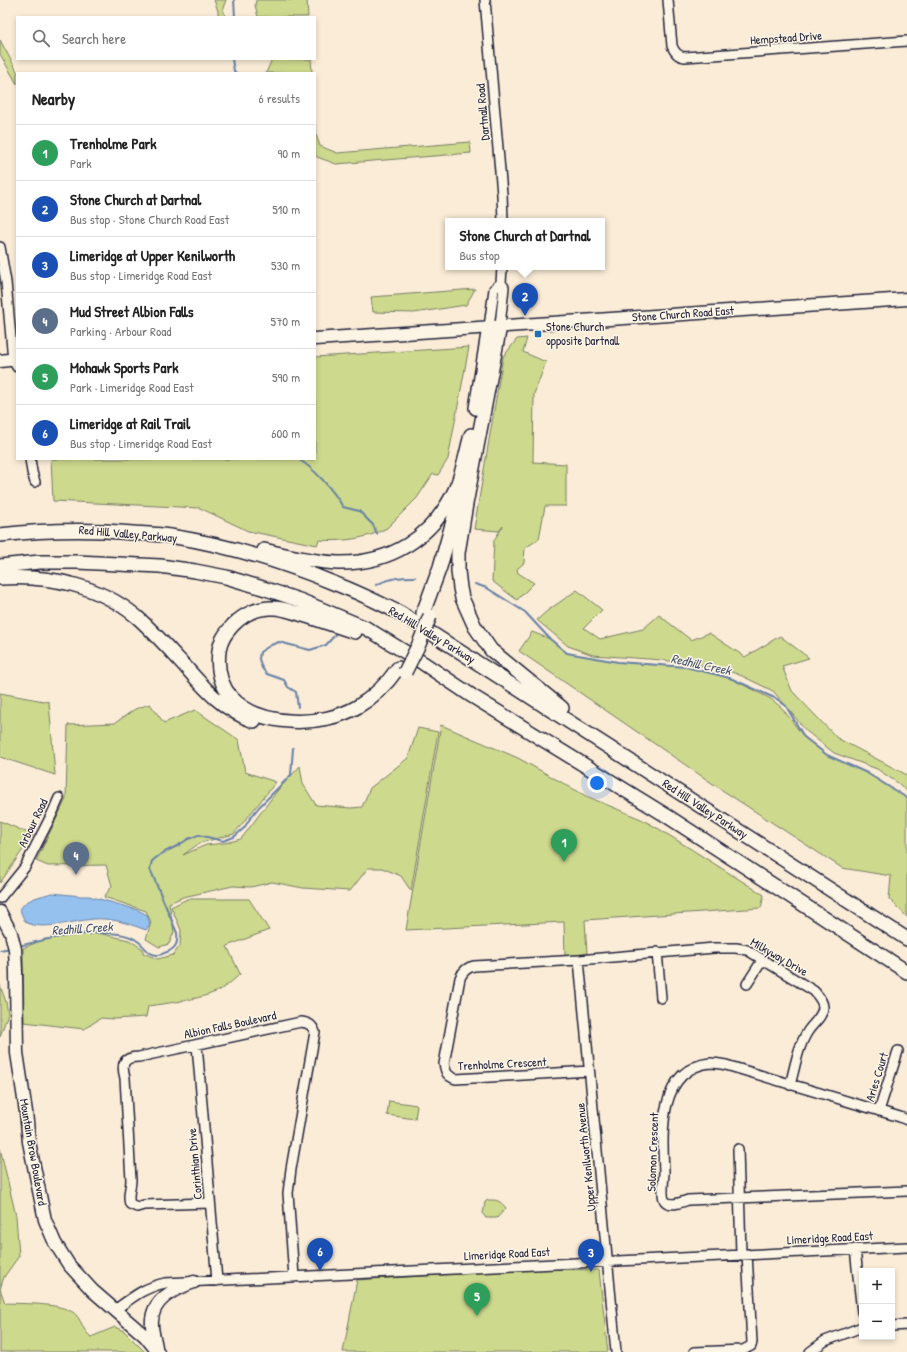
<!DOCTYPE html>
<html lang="en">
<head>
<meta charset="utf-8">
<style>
	:root { --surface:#fff; --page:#f2f2f2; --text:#222; --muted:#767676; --line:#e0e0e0; --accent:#1a73e8 }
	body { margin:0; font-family:"Patrick Hand",sans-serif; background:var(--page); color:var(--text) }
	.controls { position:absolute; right:12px; bottom:12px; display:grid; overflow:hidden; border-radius:0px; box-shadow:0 2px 6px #0003 }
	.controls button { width:36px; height:36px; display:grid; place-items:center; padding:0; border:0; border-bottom:1px solid var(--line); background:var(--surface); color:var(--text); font:20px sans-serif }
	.you { position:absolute; left:597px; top:783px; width:14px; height:14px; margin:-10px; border:3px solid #fff; border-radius:50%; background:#1a73e8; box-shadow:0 0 0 6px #1a73e833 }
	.badge { display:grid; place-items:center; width:26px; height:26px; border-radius:50%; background:var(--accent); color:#fff; font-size:13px; font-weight:700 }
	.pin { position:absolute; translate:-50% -33px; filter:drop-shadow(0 1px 2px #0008) }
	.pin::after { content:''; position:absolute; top:21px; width:14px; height:12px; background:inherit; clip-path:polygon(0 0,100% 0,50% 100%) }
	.popup { position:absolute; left:445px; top:218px; width:160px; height:52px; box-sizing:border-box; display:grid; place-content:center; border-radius:0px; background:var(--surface); filter:drop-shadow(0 1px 3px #0005); font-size:13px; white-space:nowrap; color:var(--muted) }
	.popup b { font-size:15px; color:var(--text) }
	.popup::after { content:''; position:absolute; left:50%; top:100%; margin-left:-8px; border:8px solid transparent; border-top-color:var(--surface) }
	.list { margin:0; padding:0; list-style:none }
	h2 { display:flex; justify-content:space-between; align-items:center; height:52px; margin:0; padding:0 16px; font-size:17px }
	h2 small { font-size:13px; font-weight:400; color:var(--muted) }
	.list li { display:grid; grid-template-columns:26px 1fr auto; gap:12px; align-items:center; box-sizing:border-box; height:56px; padding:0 16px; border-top:1px solid var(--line) }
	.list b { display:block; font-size:15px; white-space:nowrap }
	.list p { margin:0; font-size:13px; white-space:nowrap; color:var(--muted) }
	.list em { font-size:13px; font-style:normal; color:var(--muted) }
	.icon { flex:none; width:22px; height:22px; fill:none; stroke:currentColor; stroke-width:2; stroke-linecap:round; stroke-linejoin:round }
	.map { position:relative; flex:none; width:907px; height:1352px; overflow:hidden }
	.search { position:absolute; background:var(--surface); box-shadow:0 2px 6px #0003; left:16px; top:16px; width:300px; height:44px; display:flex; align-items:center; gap:10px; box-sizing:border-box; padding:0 14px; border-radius:0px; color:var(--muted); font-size:15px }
	.panel { position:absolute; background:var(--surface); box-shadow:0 2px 6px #0003; left:16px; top:72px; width:300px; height:388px; border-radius:0px }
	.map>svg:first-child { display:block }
	.green { fill:#cdd98d; stroke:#787e64 }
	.water { fill:#95c1ee; stroke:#6781a6 }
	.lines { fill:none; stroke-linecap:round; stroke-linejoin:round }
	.stream { stroke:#6781a6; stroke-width:2 }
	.minor-casing { stroke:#22223b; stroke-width:12 }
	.major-casing { stroke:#22223b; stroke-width:15 }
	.highway-casing { stroke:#22223b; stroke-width:16 }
	.minor { stroke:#fcf5e5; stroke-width:9 }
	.major { stroke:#fcf5e5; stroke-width:12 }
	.highway { stroke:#fcf5e5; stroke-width:13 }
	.highway-bridge-casing { stroke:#22223b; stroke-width:16; stroke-linecap:butt }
	.highway-bridge { stroke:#fcf5e5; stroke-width:13 }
	.poi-dot { fill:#1f6fb2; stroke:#fcf5e5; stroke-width:1.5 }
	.labels { text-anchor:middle; stroke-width:3; stroke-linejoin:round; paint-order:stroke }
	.street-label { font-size:12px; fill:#22223b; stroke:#fcf5e5 }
	.poi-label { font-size:12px; fill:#22223b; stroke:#fcf5e5; text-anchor:start }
	.water-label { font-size:13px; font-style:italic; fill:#445271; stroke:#fcf5e5 }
</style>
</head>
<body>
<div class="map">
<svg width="907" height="1352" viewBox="0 0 907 1352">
	<rect width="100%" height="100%" fill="#faecd7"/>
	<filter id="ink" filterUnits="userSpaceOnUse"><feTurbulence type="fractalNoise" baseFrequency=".025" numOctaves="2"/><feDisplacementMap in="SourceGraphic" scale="8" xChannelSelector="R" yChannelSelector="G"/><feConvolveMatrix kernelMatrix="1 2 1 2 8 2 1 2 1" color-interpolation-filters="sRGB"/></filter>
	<g filter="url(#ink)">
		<!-- green -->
		<path class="green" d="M214,0H226L223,8L225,17H218V11Z
			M256,0H307L308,17H258L255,5Z
			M0,40L18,73H17V84L0,54Z
			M272,59H311L312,73H266Z
			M315,125V132L320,146L337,153L470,142L471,153L336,164L317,157L315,154Z
			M475,289L466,305L414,313L373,312L371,297Z
			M527,338L523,352L546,362L534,394L533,462L566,464V506H545L539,539L525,548L524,563L517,569L518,573L534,583L517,600L492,581L494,540L503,526L499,531L474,529L503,357L517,339Z
			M469,347L448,459L438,475L433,474L417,498L387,528C367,539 341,542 319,540L317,545L248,531L200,508L53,501L51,459H315V357Z
			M577,590L602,610L584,628L600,639L643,629L659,615L691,640L709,633L745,657L780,636L809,658L782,666L792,691L837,738L907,775V791L898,783L877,769L834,753L805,730L786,706L773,691L742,676L721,668L696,665L662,660L593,655L568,646L537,620L547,611Z
			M532,632L550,639L567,653L618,662L686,667L730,678L771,699L782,708L804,737L827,755L867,773L907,798V917L889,899L891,876L842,868L722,790L519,651Z
			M0,693L49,702L55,775L0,757Z
			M150,704L164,723L195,710L239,740L245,772L276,782L234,834L200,843L183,855L206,845L225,843L241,839L277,791L300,766L303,784L316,805L351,808L362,807L370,788L408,758L418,728L438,732L411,891L401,876L382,868H368L350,891L303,888L272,882L251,887L233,886L183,897L169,903L174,932L169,944L159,947L146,939L151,922L146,911L104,897L112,886L106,865L48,866L36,861L66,799L68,725L115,723L135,709Z
			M441,725L518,758L586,796L641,819L659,829L764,895L761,908L585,920L587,954L565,956L564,922L406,930Z
			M0,821L33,835L0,883Z
			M187,899H249L269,930L227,946L240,974C235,979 229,984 223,988C207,999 168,1003 148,1006L146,1017L114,1019L101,1018L84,1029L24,1022L23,948L45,939L98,933L129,940L143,949V953L158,959L173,955L180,946L181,930L171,907Z
			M0,985L6,1002L8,1013L0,1037Z
			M389,1101L417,1105L415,1119L387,1115Z
			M0,1148L16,1216L19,1256L4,1277L0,1289L5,1303C22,1304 67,1302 77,1316C83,1324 82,1329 91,1337L115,1327L124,1331L145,1352H0Z
			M488,1200C498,1200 499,1200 506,1208L497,1218H486L483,1214L485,1202Z
			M539,1269L599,1270L608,1352H343L357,1280Z"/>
		<!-- water -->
		<path class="water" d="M52,893L81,896H89L138,910L147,915L150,924L146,930C132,925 119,920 104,919C80,917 46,933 25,922L20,910C24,899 42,896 52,893Z"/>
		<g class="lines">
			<!-- stream -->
			<path class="stream" d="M234,0L235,17
				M232,59L234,71L236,73
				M298,459C315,469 333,490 343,507L359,511L373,525L377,534
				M475,584L487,588L525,612L550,639L567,653L618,662L686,667L730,678L777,699L786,706L804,737L827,755L867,773L907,798
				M376,585C389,578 400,577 415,577
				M298,707L296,692L288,687L284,680L267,674L262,668L259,659L260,652L271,645L279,642L310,650L326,645L335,635
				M19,946C49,938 89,930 119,934C126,935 134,938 139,942C145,947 149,956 159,955C161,955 164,953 167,952C177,948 178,942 177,933L150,869L152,861L161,854L179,845L188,839L199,835L223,841L234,837L244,828L251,817L259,807L291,775L293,748
				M0,950L11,948"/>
			<!-- minor casing -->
			<g class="minor-casing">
				<path id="minor" d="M485,0L502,194L503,221
					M668,0L672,46C675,53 678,56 685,57L907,41
					M0,247L6,282L13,360L17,367
					M500,326L504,287L501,283L502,267
					M489,327L494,289L501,283
					M30,459L32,472L35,482
					M0,898L25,867L52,814L59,798
					M657,952L661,998
					M579,960L616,1352
					M747,984L763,959
					M197,1045L217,1281
					M589,1071L456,1079C447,1076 446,1073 444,1064L460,978C463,971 468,967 474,966L579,960L714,948H736L747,950L814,991C818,996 823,1001 823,1007C823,1017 813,1023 808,1031C798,1046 795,1067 790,1085
					M879,1111L898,1051
					M907,1120L900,1117L726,1065C721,1064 715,1063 710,1063C658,1069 662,1133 664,1171C664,1179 661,1196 665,1201C670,1207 682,1202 688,1200L907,1191
					M738,1149L741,1254
					M210,1203L144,1205L137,1207L130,1204C127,1196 131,1187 131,1180L125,1078C121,1064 123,1057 139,1057L301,1022C309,1023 312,1025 315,1032L291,1169L288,1193L294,1277
					M855,1249L862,1312
					M115,1310C133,1297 143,1288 165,1283L907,1247
					M892,1326L907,1325
					M694,1352L743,1350L751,1346L752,1342L747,1254
					M810,1352L825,1341L862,1327"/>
			</g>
			<!-- major casing -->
			<g class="major-casing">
				<path id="major" d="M315,339L907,299
					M0,361L17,359
					M0,912L11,933L15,949L16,972L17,1053L26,1112L29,1142L45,1220L55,1243L69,1265L93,1291L145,1336L158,1352
					M156,1347C155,1340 152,1332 152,1325C150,1300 174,1289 194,1282"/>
			</g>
			<!-- highway casing -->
			<g class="highway-casing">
				<path id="highway" d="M500,326L466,504L458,553V571L460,588L462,598L475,627L491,650L562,708
					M476,408L489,327
					M0,535C45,530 88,529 133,533C145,534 158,534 170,536C227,545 283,562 336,584C358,592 379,603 400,613L907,939
					M264,550C288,556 313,562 338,563C391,564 433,537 455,490C463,473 466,453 471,435
					M0,566L40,562H77L160,566L195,571L226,577L266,589L302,601L366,628L423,663L472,696L667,816L907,972
					M0,578C49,575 99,585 137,617C154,632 169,649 184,665C205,689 223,710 254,721
					M423,613L440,567L460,496
					M355,632C337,626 319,620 300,614C292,612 283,608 274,608C259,607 244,614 233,625C227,632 220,640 219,651C217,668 220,685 232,698C261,728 323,727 357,707C374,697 387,684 398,668"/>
			</g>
			<!-- minor -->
			<use href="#minor" class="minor"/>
			<!-- major -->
			<use href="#major" class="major"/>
			<!-- highway -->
			<use href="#highway" class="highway"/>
			<!-- highway-bridge casing -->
			<g class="highway-bridge-casing">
				<path id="highway-bridge" d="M405,672L419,644L430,616"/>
			</g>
			<!-- highway-bridge -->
			<use href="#highway-bridge" class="highway-bridge"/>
		</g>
	</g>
	<!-- markers -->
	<rect class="poi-dot" x="534" y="330" width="8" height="8" rx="2"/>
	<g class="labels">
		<!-- street labels -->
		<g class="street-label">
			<text transform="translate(786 38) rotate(-4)" y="4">Hempstead Drive</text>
			<text transform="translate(483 112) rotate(-95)" y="4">Dartnall Road</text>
			<text transform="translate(683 314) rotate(-4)" y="4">Stone Church Road East</text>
			<text transform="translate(128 534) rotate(5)" y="4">Red Hill Valley Parkway</text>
			<text transform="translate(432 635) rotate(31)" y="4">Red Hill Valley Parkway</text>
			<text transform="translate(705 809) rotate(33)" y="4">Red Hill Valley Parkway</text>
			<text transform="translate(33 823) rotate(-64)" y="4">Arbour Road</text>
			<text transform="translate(779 957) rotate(30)" y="4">Milkyway Drive</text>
			<text transform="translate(230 1025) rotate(-12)" y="4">Albion Falls Boulevard</text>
			<text transform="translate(502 1064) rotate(-3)" y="4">Trenholme Crescent</text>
			<text transform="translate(877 1077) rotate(-73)" y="4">Aries Court</text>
			<text transform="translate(33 1152) rotate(80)" y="4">Mountain Brow Boulevard</text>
			<text transform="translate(653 1152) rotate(-88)" y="4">Solomon Crescent</text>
			<text transform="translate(586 1157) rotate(-96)" y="4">Upper Kenilworth Avenue</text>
			<text transform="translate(195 1164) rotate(-95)" y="4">Corinthian Drive</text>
			<text transform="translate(830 1238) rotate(-3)" y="4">Limeridge Road East</text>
			<text transform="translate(507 1254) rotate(-3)" y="4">Limeridge Road East</text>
		</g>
		<!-- poi labels -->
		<g class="poi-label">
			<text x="546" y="331">Stone Church<tspan x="546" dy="14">opposite Dartnall</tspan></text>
		</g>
		<!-- water labels -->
		<g class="water-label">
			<text transform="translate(701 664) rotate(12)" y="5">Redhill Creek</text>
			<text transform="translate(82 928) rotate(-4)" y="5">Redhill Creek</text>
		</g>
	</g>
</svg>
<div class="controls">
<button>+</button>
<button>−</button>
</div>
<div class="you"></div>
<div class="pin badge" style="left:564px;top:862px;background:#2e9e5b">1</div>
<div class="pin badge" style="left:525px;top:316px;background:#1a4fb4">2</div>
<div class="popup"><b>Stone Church at Dartnal</b>Bus stop</div>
<div class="pin badge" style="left:591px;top:1272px;background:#1a4fb4">3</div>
<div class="pin badge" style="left:76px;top:875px;background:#5c6f8a">4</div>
<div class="pin badge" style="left:477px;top:1316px;background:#2e9e5b">5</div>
<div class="pin badge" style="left:320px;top:1271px;background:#1a4fb4">6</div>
<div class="search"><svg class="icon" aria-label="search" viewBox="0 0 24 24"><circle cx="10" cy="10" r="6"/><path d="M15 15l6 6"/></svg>Search here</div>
<section class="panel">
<h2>Nearby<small>6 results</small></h2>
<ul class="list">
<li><span class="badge" style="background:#2e9e5b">1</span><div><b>Trenholme Park</b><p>Park</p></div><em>90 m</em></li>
<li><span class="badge" style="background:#1a4fb4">2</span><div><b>Stone Church at Dartnal</b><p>Bus stop · Stone Church Road East</p></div><em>510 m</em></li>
<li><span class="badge" style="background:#1a4fb4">3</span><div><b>Limeridge at Upper Kenilworth</b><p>Bus stop · Limeridge Road East</p></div><em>530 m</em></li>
<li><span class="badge" style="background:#5c6f8a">4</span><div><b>Mud Street Albion Falls</b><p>Parking · Arbour Road</p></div><em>570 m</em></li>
<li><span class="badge" style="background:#2e9e5b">5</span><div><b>Mohawk Sports Park</b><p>Park · Limeridge Road East</p></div><em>590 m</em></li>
<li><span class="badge" style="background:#1a4fb4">6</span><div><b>Limeridge at Rail Trail</b><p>Bus stop · Limeridge Road East</p></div><em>600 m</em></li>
</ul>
</section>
</div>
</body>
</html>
